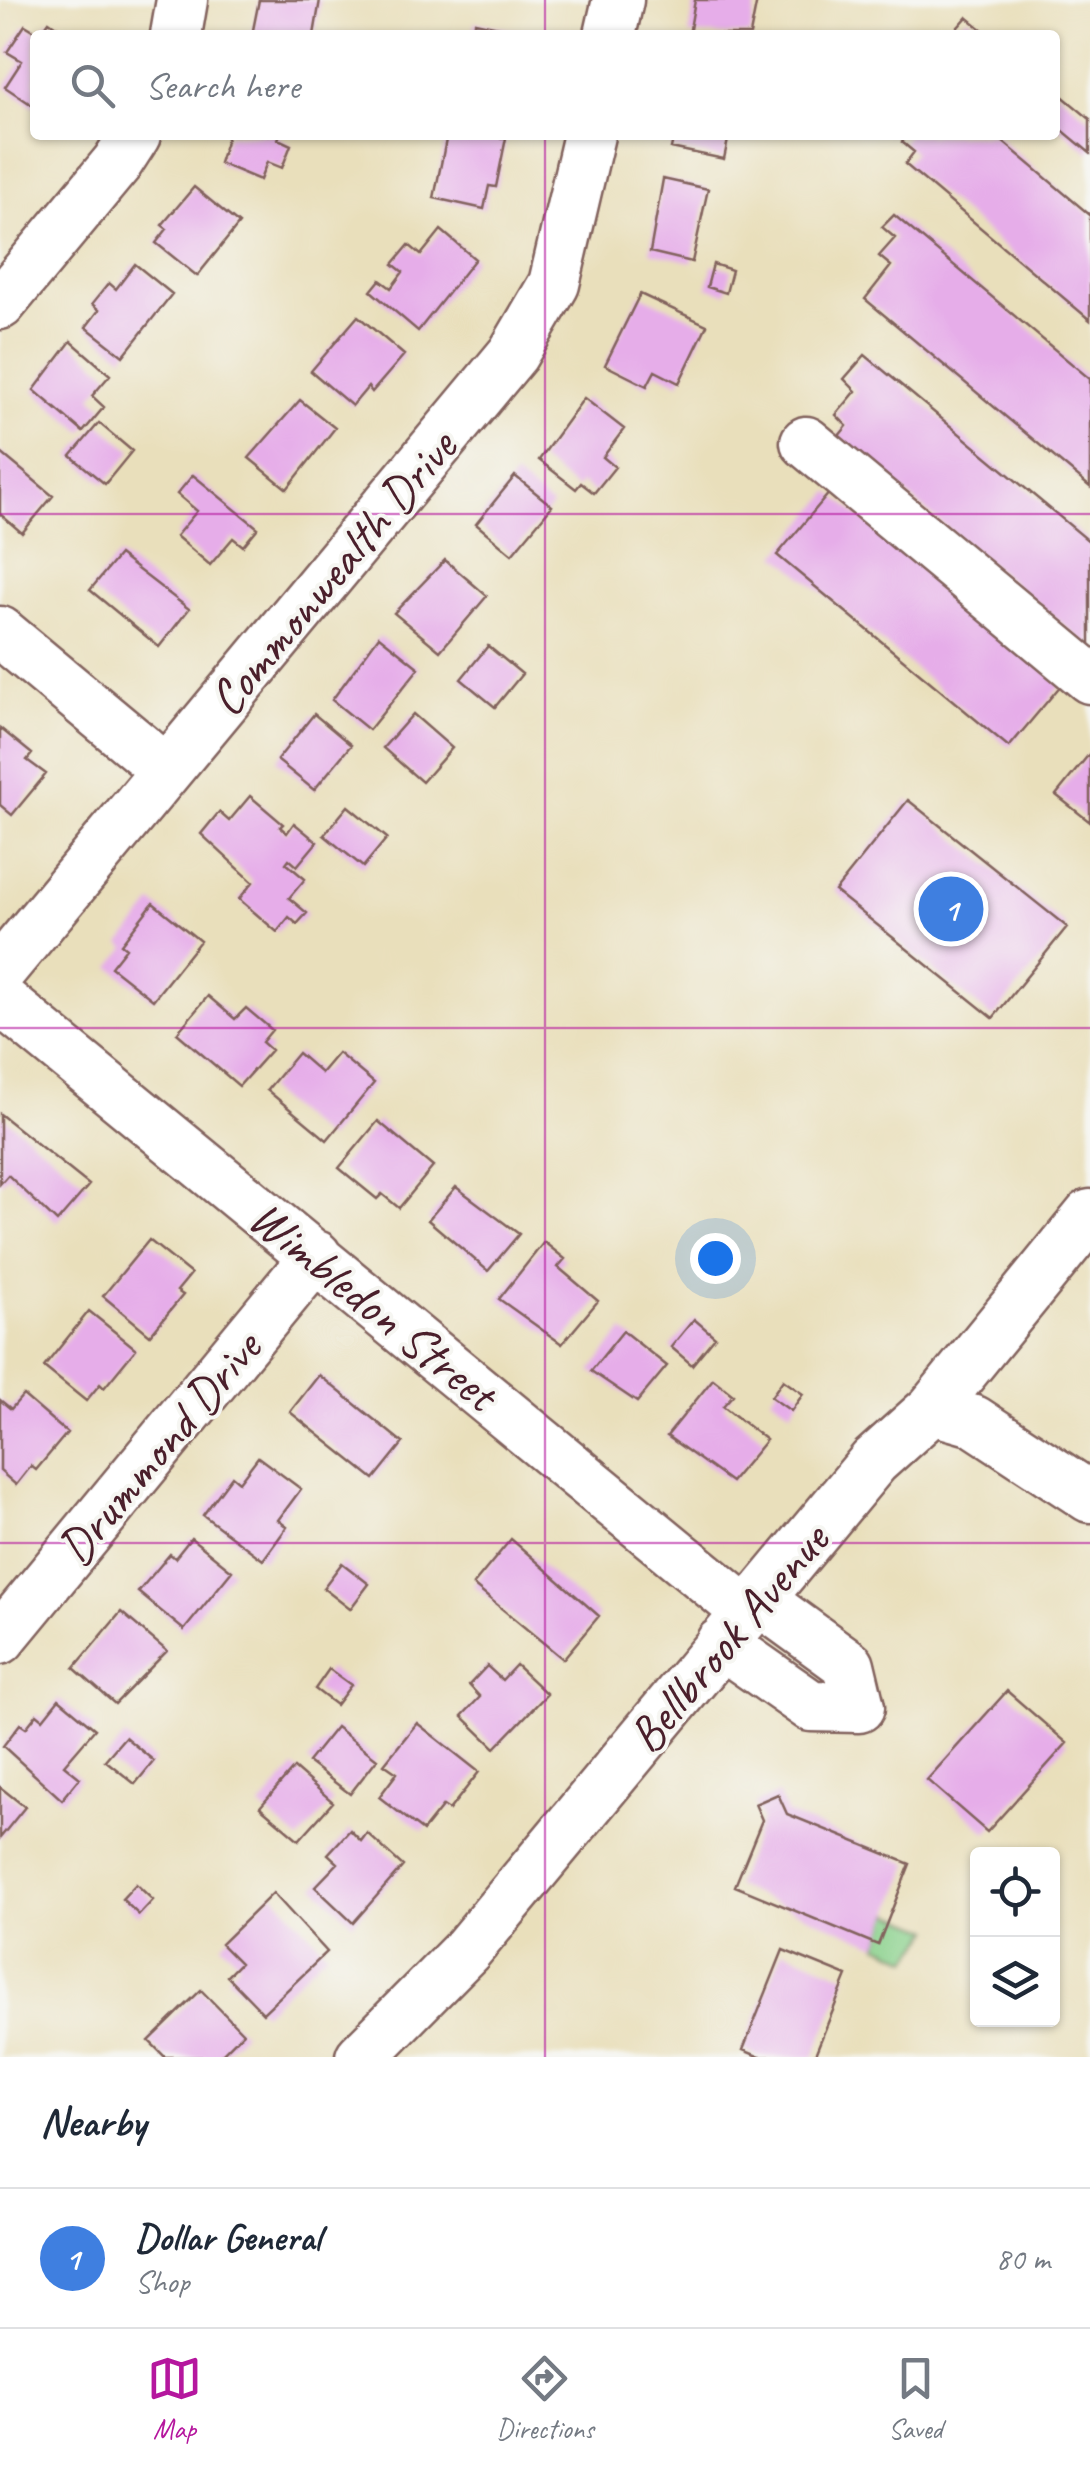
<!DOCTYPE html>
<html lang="en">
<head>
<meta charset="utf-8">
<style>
	:root { --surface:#fff; --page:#f6f6f7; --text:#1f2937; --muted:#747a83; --line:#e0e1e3; --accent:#b5179e }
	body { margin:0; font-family:Caveat,sans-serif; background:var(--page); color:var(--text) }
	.controls { position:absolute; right:30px; bottom:30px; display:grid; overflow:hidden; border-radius:10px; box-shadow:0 2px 8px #0004 }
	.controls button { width:90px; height:90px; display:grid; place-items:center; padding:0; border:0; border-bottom:2px solid var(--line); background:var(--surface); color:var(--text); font:50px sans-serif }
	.you { position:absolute; left:715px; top:1258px; width:35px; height:35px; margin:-25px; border:8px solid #fff; border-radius:50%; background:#1a73e8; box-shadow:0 0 0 15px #1a73e833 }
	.badge { display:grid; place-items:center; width:65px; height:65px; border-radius:50%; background:var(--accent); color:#fff; font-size:32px; font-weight:700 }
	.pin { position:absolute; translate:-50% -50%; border:5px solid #fff; box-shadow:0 2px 10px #0006 }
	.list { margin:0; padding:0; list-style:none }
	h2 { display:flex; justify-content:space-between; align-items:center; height:130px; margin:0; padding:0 40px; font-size:42px }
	h2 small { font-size:32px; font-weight:400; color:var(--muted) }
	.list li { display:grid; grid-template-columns:65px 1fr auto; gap:30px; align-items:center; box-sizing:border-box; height:140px; padding:0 40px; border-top:2px solid var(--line) }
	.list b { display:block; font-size:38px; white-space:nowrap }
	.list p { margin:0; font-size:32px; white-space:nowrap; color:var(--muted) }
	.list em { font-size:32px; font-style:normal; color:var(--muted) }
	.icon { flex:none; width:55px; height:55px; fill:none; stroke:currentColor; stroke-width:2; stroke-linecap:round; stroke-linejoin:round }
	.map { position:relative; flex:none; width:1090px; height:2057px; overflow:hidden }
	.search { position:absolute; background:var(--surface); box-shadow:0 2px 8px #0004; left:30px; right:30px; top:30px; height:110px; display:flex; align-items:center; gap:25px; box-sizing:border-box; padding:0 35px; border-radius:10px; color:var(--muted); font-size:38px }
	.sheet { height:270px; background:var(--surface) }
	nav { display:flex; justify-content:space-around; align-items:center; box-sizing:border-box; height:140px; border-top:2px solid var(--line); background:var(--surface); font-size:28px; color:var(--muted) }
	nav a { display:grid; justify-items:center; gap:5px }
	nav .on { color:var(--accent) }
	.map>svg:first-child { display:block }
	.green { fill:#8ad18c; stroke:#6a785c; stroke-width:2.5 }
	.building { fill:#e6ade9 }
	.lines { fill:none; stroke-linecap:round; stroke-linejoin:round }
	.minor-casing { stroke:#82625d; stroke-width:55 }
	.minor { stroke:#fff; stroke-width:50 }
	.grid { fill:none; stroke:#b5179e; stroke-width:2.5; stroke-opacity:0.55 }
	.labels { text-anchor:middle; stroke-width:8; stroke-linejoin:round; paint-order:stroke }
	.street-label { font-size:50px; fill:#4a1f2b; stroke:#f6f6f2 }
</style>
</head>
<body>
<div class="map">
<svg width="1090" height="2057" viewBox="0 0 1090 2057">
	<rect width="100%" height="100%" fill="#f6f6f2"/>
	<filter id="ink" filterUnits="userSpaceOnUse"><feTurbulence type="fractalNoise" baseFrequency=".01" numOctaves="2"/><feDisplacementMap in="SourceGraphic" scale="20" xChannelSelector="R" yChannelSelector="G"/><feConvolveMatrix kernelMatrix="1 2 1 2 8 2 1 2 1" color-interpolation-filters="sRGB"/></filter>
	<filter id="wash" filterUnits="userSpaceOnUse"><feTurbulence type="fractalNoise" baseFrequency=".0048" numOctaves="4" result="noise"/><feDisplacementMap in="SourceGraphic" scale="40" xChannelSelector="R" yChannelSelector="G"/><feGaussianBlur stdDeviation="2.25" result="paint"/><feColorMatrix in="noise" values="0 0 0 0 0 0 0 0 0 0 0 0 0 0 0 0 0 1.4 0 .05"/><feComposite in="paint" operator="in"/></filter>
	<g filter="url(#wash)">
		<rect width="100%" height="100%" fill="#e9dfbb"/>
		<!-- green -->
		<path class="green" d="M890,1913L932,1930L909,1959L878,1945Z"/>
		<g id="blocks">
			<!-- building -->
			<path class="building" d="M259,0H320L314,35H252Z
				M695,0H757L750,35H689Z
				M967,17L989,35H951Z
				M49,21L69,35H35V107L5,87L22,61L7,52L25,25L40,34Z
				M475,22L527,33V35H472Z
				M1055,90L1090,119V153L1055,124Z
				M228,135H280L278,139L291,145L282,168L267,162L260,180L219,163Z
				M447,135L506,138L496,187L489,186L484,209L434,198Z
				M674,135H729L724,159L671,148Z
				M908,135H995L1090,215V320L905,164L914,152L902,142Z
				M663,179L708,189L692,262L650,252Z
				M194,187L239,224L197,276L156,243L167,229L162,225Z
				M894,215L1090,379V487L865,299L891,266L879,256L895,238L882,227Z
				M441,230L475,259L418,331L371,291L380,280L391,288L403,272L393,264L409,245L421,255Z
				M135,264L172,294L123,356L86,327L99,310L92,304L109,283L116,289Z
				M713,264L732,270L726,293L707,287Z
				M640,294L707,325L679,383L655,371L647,386L605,365Z
				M358,316L404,355L372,392L368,387L352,406L311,371Z
				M71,341L110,375L92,396L104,407L83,432L34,390Z
				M865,355L1090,542V647L838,437L847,426L836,415L856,391L844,379Z
				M584,398L624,429L603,457L615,467L594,493L581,483L576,489L539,460Z
				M300,400L335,428L287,489L249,458Z
				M99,423L132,451L105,484L71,456Z
				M0,452L53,496L22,533L0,514Z
				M193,475L258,528L243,546L233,538L210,565L176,536L197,511L177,494Z
				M515,476L552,506L512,554L476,524Z
				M830,492L1062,684L1009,747L777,555Z
				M119,555L189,609L159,647L90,590Z
				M445,560L487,596L440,651L394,613Z
				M379,636L419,668L369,730L332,700Z
				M488,646L522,674L495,707L461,679Z
				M314,714L351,745L314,790L277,760Z
				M413,714L452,748L422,782L383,748Z
				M0,728L32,754L27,760L46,774L12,815L0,805Z
				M1090,753V822L1056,795Z
				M250,796L283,824L280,827L287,833L294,823L317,842L297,866L289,859L286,863L305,879L289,898L307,913L297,924L289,917L277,932L239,899L253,882L201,834L219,812L229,821Z
				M908,800L1067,927L993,1018L835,891Z
				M348,806L387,838L363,867L324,835Z
				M153,903L200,941L153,1000L111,967L126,948L121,944Z
				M208,996L235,1019L246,1008L272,1030L262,1042L271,1050L239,1086L177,1033Z
				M298,1053L321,1073L338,1053L374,1083L327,1140L267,1090Z
				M0,1114L89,1185L57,1222L8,1175L0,1184Z
				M378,1121L433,1167L399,1208L382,1194L377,1199L339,1168Z
				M456,1187L519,1234L488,1271L428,1220Z
				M149,1240L191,1274L177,1291L183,1295L150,1335L103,1296Z
				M544,1242L565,1259L558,1267L598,1301L562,1344L499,1299Z
				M89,1311L136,1349L104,1388L100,1384L86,1401L44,1367Z
				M694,1319L715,1337L692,1365L671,1347Z
				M623,1331L667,1366L637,1402L591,1371Z
				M319,1375L403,1443L374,1479L290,1412Z
				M713,1379L733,1395L723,1406L766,1440L731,1482L667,1436Z
				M783,1380L803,1394L791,1411L771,1397Z
				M23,1395L67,1433L36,1470L31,1466L16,1485L0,1471V1400L11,1409Z
				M258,1457L301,1489L278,1520L287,1527L263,1560L203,1515L232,1476L239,1482Z
				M191,1538L232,1571L184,1630L138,1592L170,1554L175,1558Z
				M511,1539L599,1616L563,1659L473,1585Z
				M342,1563L369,1584L350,1609L323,1588Z
				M121,1612L167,1651L115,1704L74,1668Z
				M516,1665L547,1694L495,1748L462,1716L480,1697L469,1685L487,1666L502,1680Z
				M329,1669L351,1685L336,1705L315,1689Z
				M1007,1691L1067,1743L987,1832L927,1780Z
				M59,1699L95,1729L64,1765L80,1778L62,1800L3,1746L20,1724L26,1728L37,1714L43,1719Z
				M417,1723L479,1772L449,1810L443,1806L423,1831L379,1797L397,1773L384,1764Z
				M336,1727L377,1759L350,1794L308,1762Z
				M125,1737L154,1761L135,1784L105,1760Z
				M294,1768L333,1802L299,1840L260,1807Z
				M0,1787L25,1807L0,1838Z
				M778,1794L787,1814L910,1864L878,1945L735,1886L762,1820L755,1804Z
				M350,1830L361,1841L367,1833L403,1866L353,1923L315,1887L338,1863L328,1854Z
				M136,1884L153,1900L139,1915L122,1899Z
				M273,1893L327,1952L263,2013L227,1976L240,1963L221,1944Z
				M783,1950L847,1976L814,2057H760L743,2050Z
				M201,1990L243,2033L219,2057H165L149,2041Z"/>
		</g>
	</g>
	<g filter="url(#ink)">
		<use href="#blocks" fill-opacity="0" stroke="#82625d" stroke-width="2.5"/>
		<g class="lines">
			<!-- minor casing -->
			<g class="minor-casing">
				<path id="minor" d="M176,35L182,0
					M610,35L618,0
					M0,304L117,163L135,135
					M806,442L1090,678
					M0,632L166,770
					M0,971L513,354L554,284L589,135
					M0,999L747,1612
					M932,1409L974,1421L1090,1497
					M0,1639L316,1256
					M721,1643L811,1706L859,1707L849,1665L758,1599
					M361,2057L467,1950L874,1461L932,1409L1090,1215"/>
			</g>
			<!-- minor -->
			<use href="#minor" class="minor"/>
		</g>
	</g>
	<!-- grid -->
	<path class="grid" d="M545,0V35M545,135V2057M0,514H1090M0,1028H1090M0,1543H1090"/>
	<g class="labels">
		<!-- street labels -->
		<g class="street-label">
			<text transform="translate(331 572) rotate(-50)" y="18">Commonwealth Drive</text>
			<text transform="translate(374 1304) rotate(39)" y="18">Wimbledon Street</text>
			<text transform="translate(158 1447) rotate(-50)" y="18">Drummond Drive</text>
			<text transform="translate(727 1637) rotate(-50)" y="18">Bellbrook Avenue</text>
		</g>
	</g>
</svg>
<div class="controls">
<button><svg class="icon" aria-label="locate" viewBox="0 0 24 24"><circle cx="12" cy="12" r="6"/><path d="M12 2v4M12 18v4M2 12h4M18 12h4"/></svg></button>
<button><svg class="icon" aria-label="layers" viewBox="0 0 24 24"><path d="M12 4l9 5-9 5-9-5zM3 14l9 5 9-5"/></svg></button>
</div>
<div class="you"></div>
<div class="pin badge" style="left:951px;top:909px;background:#3f7fe0">1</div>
<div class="search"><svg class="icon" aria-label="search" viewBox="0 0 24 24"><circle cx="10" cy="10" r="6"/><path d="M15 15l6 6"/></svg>Search here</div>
</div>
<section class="sheet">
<h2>Nearby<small></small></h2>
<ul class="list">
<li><span class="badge" style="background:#3f7fe0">1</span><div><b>Dollar General</b><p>Shop</p></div><em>80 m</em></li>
</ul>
</section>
<nav>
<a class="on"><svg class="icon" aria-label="map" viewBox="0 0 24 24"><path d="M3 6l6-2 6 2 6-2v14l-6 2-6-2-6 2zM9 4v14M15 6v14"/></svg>Map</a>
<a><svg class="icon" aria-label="directions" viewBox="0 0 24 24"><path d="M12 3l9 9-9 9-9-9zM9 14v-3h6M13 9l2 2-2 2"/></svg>Directions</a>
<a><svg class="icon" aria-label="saved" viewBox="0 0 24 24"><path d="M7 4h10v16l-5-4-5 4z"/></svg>Saved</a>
</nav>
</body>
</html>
